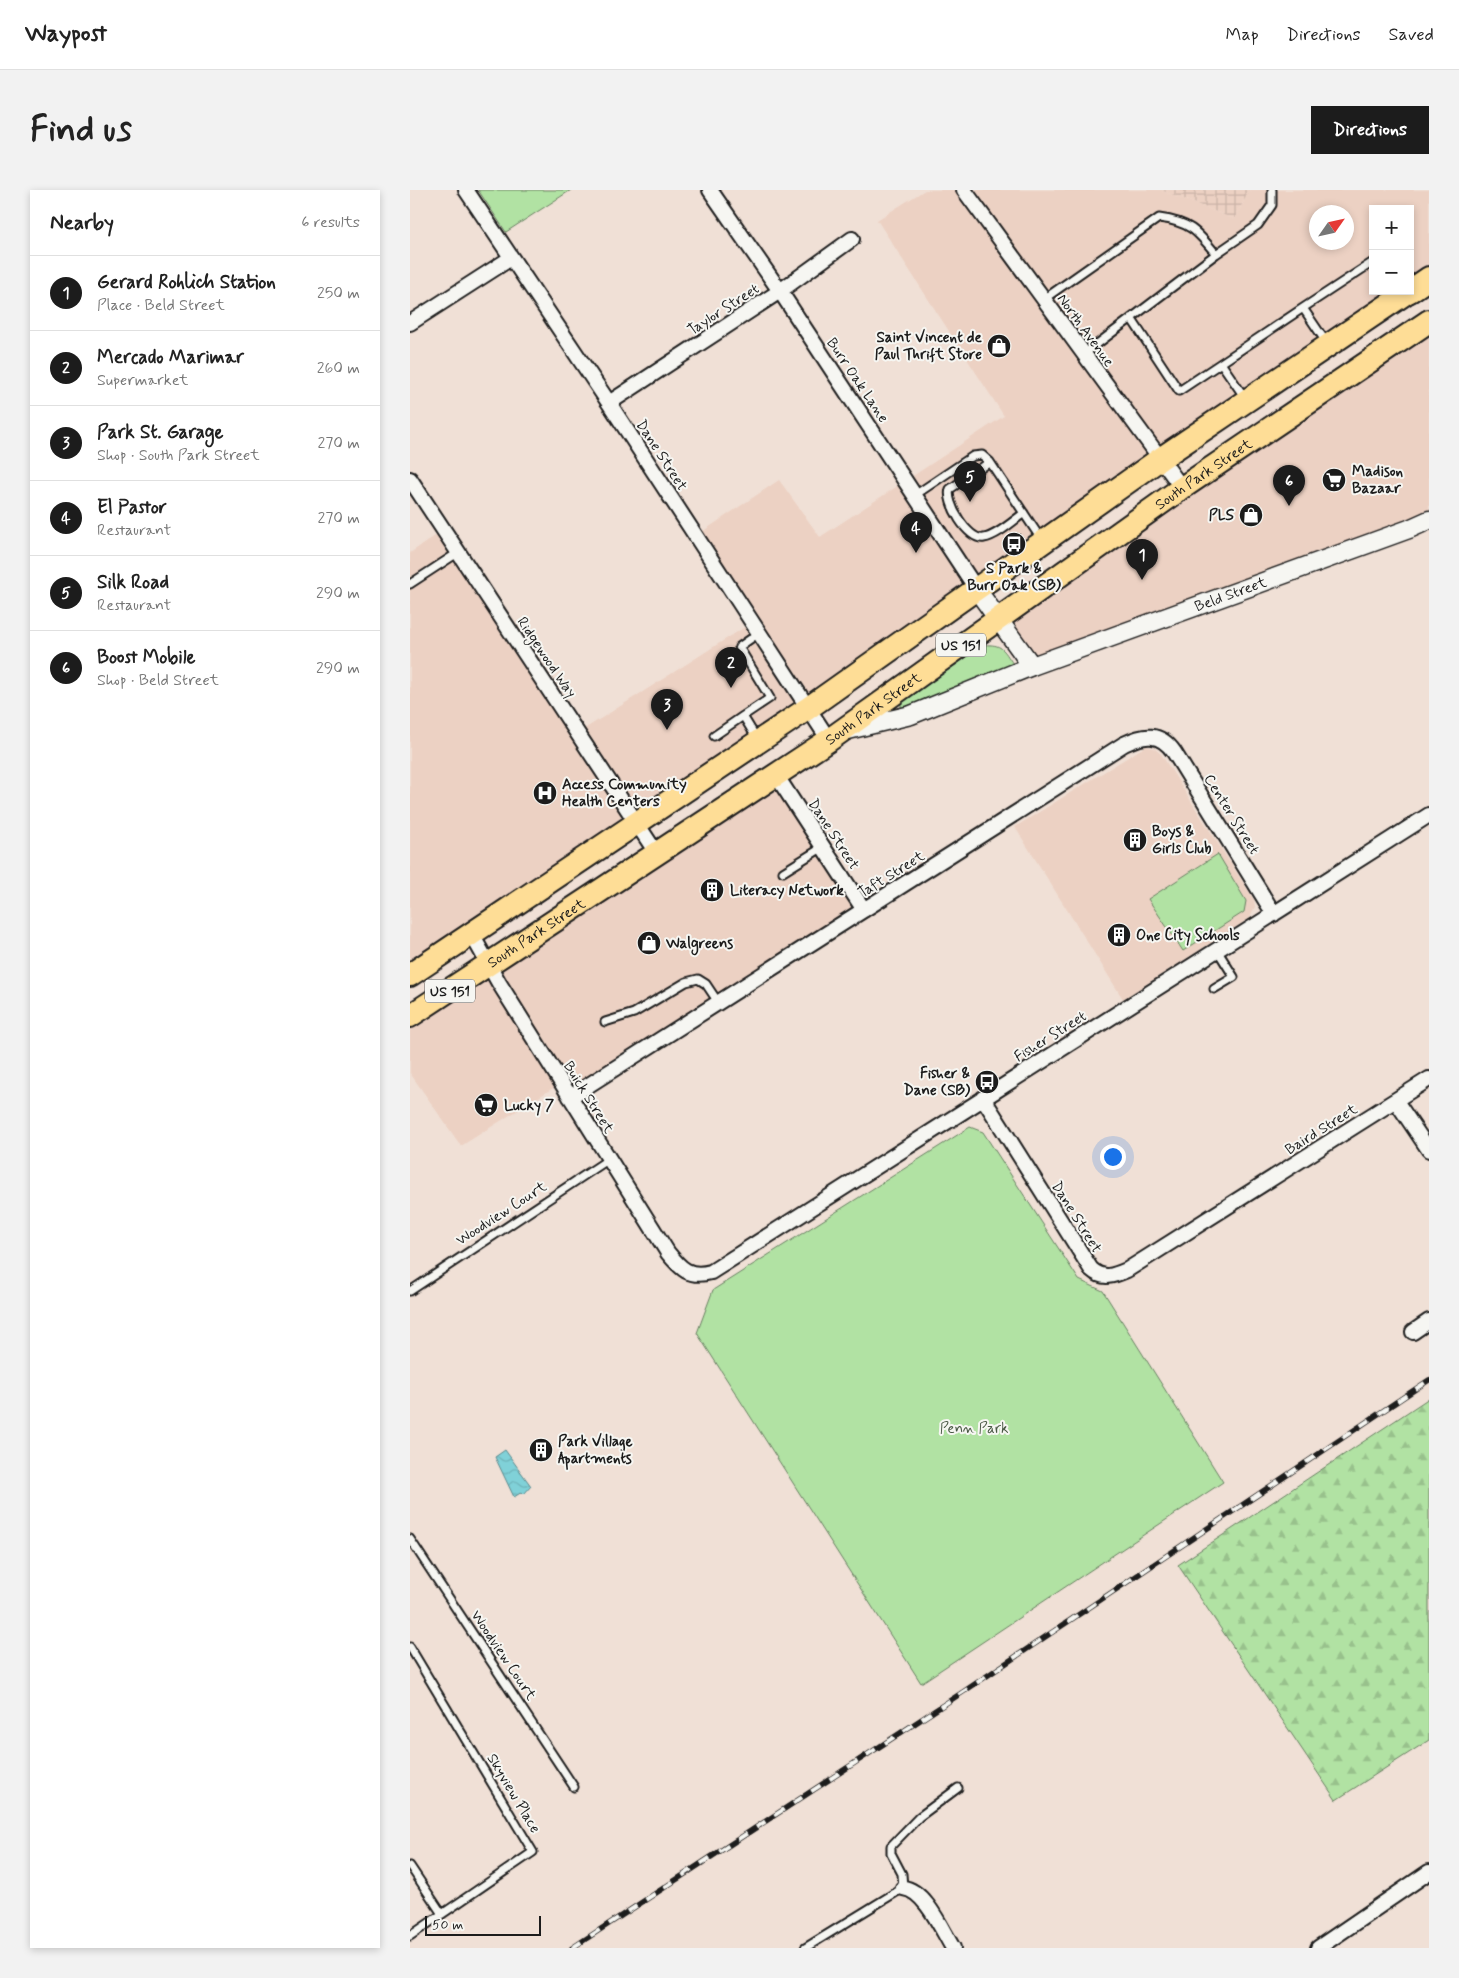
<!DOCTYPE html>
<html lang="en">
<head>
<meta charset="utf-8">
<style>
	:root { --surface:#fff; --page:#f2f2f2; --text:#222; --muted:#767676; --line:#e0e0e0; --accent:#1c1c1c }
	body { margin:0; font-family:Mynerve,sans-serif; background:var(--page); color:var(--text) }
	.controls { position:absolute; right:15px; top:15px; display:grid; overflow:hidden; border-radius:0px; box-shadow:0 2px 8px #0003 }
	.controls button { width:45px; height:45px; display:grid; place-items:center; padding:0; border:0; border-bottom:1px solid var(--line); background:var(--surface); color:var(--text); font:25px sans-serif }
	.compass { position:absolute; left:899px; top:15px; width:45px; height:45px; border-radius:50%; background:var(--surface); box-shadow:0 2px 8px #0003; rotate:56deg }
	.scale { position:absolute; left:15px; bottom:12px; width:116px; box-sizing:border-box; padding-left:5px; border:2px solid #1c1c1c; border-top:0; font-size:14px; line-height:18px; white-space:nowrap; color:#1c1c1c; -webkit-text-stroke:4px #f6f6f2; paint-order:stroke }
	.you { position:absolute; left:702px; top:966px; width:18px; height:18px; margin:-12px; border:4px solid #fff; border-radius:50%; background:#1a73e8; box-shadow:0 0 0 8px #1a73e833 }
	.badge { display:grid; place-items:center; width:32px; height:32px; border-radius:50%; background:var(--accent); color:#fff; font-size:16px; font-weight:700 }
	.pin { position:absolute; translate:-50% -41px; filter:drop-shadow(0 1px 2px #0008) }
	.pin::after { content:''; position:absolute; top:26px; width:18px; height:15px; background:inherit; clip-path:polygon(0 0,100% 0,50% 100%) }
	.list { margin:0; padding:0; list-style:none }
	h2 { display:flex; justify-content:space-between; align-items:center; height:65px; margin:0; padding:0 20px; font-size:21px }
	h2 small { font-size:16px; font-weight:400; color:var(--muted) }
	.list li { display:grid; grid-template-columns:32px 1fr auto; gap:15px; align-items:center; box-sizing:border-box; height:75px; padding:0 20px; border-top:1px solid var(--line) }
	.list b { display:block; font-size:19px; white-space:nowrap }
	.list p { margin:0; font-size:16px; white-space:nowrap; color:var(--muted) }
	.list em { font-size:16px; font-style:normal; color:var(--muted) }
	.map { position:relative; flex:none; width:1019px; height:1758px; overflow:hidden; border-radius:0px }
	header { display:flex; align-items:center; gap:30px; box-sizing:border-box; height:70px; padding:0 25px; background:var(--surface); border-bottom:1px solid var(--line) }
	header strong { font-size:24px }
	nav { display:flex; gap:28px; margin-inline-start:auto; font-size:18px }
	.intro { display:flex; align-items:center; justify-content:space-between; box-sizing:border-box; height:120px; padding:0 30px }
	h1 { margin:0; font-size:35px }
	.button { padding:12px 22px; border-radius:0px; background:var(--accent); color:#fff; font-size:18px; font-weight:700 }
	main { display:flex; gap:30px; padding:0 30px }
	aside { flex:1; background:var(--surface); border-radius:0px; box-shadow:0 2px 8px #0003 }
	.map>svg:first-child { display:block }
	.built { fill:#ecd1c3; fill-rule:evenodd }
	.industrial { fill:url(#industrial-grid) }
	.green { fill:#b1e2a3; stroke:#667f60 }
	.forest { fill:url(#forest-firs); stroke:#667f60 }
	.water { fill:url(#water-waves); stroke:#58898d }
	.lines { fill:none; stroke-linecap:round; stroke-linejoin:round }
	.service-casing { stroke:#1c1c1c; stroke-width:11 }
	.minor-casing { stroke:#1c1c1c; stroke-width:18 }
	.tertiary-casing { stroke:#1c1c1c; stroke-width:21 }
	.primary-casing { stroke:#1c1c1c; stroke-width:26 }
	.service { stroke:#f6f6f2; stroke-width:7 }
	.minor { stroke:#f6f6f2; stroke-width:14 }
	.tertiary { stroke:#f6f6f2; stroke-width:18 }
	.primary { stroke:#fedd96; stroke-width:22 }
	.rail-casing { stroke:#1c1c1c; stroke-width:5.5 }
	.rail { stroke:#f6f6f2; stroke-width:4; stroke-dasharray:11; stroke-linecap:butt }
	.labels { text-anchor:middle; stroke-width:4; stroke-linejoin:round; paint-order:stroke }
	.shield { fill:#f6f6f2; stroke:#5d5d5c; stroke-width:1 }
	.shield-label { font-size:14px; font-weight:bold; fill:#1c1c1c }
	.street-label { font-size:15px; fill:#1c1c1c; stroke:#f6f6f2 }
	.poi-label { font-size:15px; font-weight:bold; fill:#1c1c1c; stroke:#f6f6f2; text-anchor:start }
	.park-label { font-size:15px; fill:#495744; stroke:#f6f6f2 }
</style>
</head>
<body>
<header>
<strong>Waypost</strong>
<nav><a>Map</a><a>Directions</a><a>Saved</a></nav>
</header>
<div class="intro"><h1>Find us</h1><a class="button">Directions</a></div>
<main>
<aside>
<h2>Nearby<small>6 results</small></h2>
<ul class="list">
<li><span class="badge">1</span><div><b>Gerard Rohlich Station</b><p>Place · Beld Street</p></div><em>250 m</em></li>
<li><span class="badge">2</span><div><b>Mercado Marimar</b><p>Supermarket</p></div><em>260 m</em></li>
<li><span class="badge">3</span><div><b>Park St. Garage</b><p>Shop · South Park Street</p></div><em>270 m</em></li>
<li><span class="badge">4</span><div><b>El Pastor</b><p>Restaurant</p></div><em>270 m</em></li>
<li><span class="badge">5</span><div><b>Silk Road</b><p>Restaurant</p></div><em>290 m</em></li>
<li><span class="badge">6</span><div><b>Boost Mobile</b><p>Shop · Beld Street</p></div><em>290 m</em></li>
</ul>
</aside>
<div class="map">
<svg width="1019" height="1758" viewBox="0 0 1019 1758">
	<defs>
		<pattern id="industrial-grid" width="8" height="8" patternUnits="userSpaceOnUse" patternTransform="scale(1.25)"><rect width="8" height="8" fill="#ecd1c3"/><path d="M0 4h8M4 0v8" fill="none" stroke="#cab3a7"/></pattern>
		<pattern id="forest-firs" width="22" height="20" patternUnits="userSpaceOnUse" patternTransform="scale(1.25)"><rect width="22" height="20" fill="#b1e2a3"/><path d="M5 1l3.5 6h-7zM16 11l3.5 6h-7z" fill="#98c18c"/></pattern>
		<pattern id="water-waves" width="16" height="10" patternUnits="userSpaceOnUse" patternTransform="scale(1.25)"><rect width="16" height="10" fill="#80d1d8"/><path d="M0 5q4-4 8 0t8 0" fill="none" stroke="#6eb3b9"/></pattern>
	</defs>
	<rect width="100%" height="100%" fill="#f0e0d6"/>
	<filter id="ink" filterUnits="userSpaceOnUse"><feTurbulence type="fractalNoise" baseFrequency=".02" numOctaves="2"/><feDisplacementMap in="SourceGraphic" scale="10" xChannelSelector="R" yChannelSelector="G"/><feConvolveMatrix kernelMatrix="1 2 1 2 8 2 1 2 1" color-interpolation-filters="sRGB"/></filter>
	<g filter="url(#ink)">
		<!-- built -->
		<path class="built" d="M515,0H751L824,29L840,0H1019V88L1000,101V19H963V101H999L0,785V363L28,344L34,353L40,350L168,543L338,435L286,346L369,290L410,347L594,226L467,30ZM906,22H936V52H906Z
			M1019,131V330L622,476L587,428Z
			M736,556L744,558L751,564L844,710L845,717L840,728L713,809L605,637Z
			M366,585L454,720L160,907L151,893L51,956L0,883V826Z"/>
		<!-- industrial -->
		<path class="industrial" d="M751,0H840L824,29Z"/>
		<!-- green -->
		<path class="green" d="M68,0H161L96,42Z
			M574,455C592,454 593,459 603,474L600,480L491,519V513Z
			M808,664L836,711L834,722L773,761L738,709Z
			M560,937L573,942L669,1090L693,1101L813,1292L511,1493L287,1143L303,1100Z"/>
		<!-- forest -->
		<path class="forest" d="M1019,1208V1550L926,1610L768,1375Z"/>
		<!-- water -->
		<path class="water" d="M95,1260L121,1296L114,1304L112,1302L104,1307L85,1267Z"/>
		<g class="lines">
			<!-- service casing -->
			<g class="service-casing">
				<path id="service" d="M634,109L749,28C780,32 787,41 806,64
					M893,118L963,72
					M721,128L769,201L811,173L835,208
					M674,164L806,64L848,35L862,15V0
					M811,173L893,118L916,152
					M580,272L540,299C535,312 558,351 574,348C587,346 603,331 614,323
					M505,305L563,266L572,265L580,272L631,349
					M0,394L49,362
					M304,546L333,526
					M347,549L333,526L360,508L329,457L349,443
					M373,682L413,657
					M804,799L824,787L807,760
					M195,832L224,823L276,792L288,789L296,794L308,812
					M0,1101L199,969
					M0,1349L164,1597
					M0,1457L123,1662L0,1746
					M0,1676L32,1724
					M395,1758L493,1698L492,1684L481,1663V1656L509,1627L548,1598"/>
			</g>
			<!-- minor casing -->
			<g class="minor-casing">
				<path id="minor" d="M56,0L199,213L419,550
					M300,0L370,101L567,400
					M554,0L772,298
					M0,133L101,68
					M199,213L370,101L442,49
					M0,289L247,664
					M366,585L454,720
					M61,743L89,793L258,1063C271,1079 279,1088 301,1082L1019,625
					M160,907L714,554C734,544 750,542 764,562L864,724
					M573,908L681,1079C693,1090 703,1086 717,1080L1019,889
					M986,911L1019,960
					M1003,1142L1019,1131
					M493,1698C515,1700 532,1740 543,1758
					M908,1758L1019,1682"/>
			</g>
			<!-- tertiary casing -->
			<g class="tertiary-casing">
				<g id="tertiary">
					<path id="s1" d="M567,400L622,476L999,339L1019,330"/>
					<path d="M434,541L501,525L622,476"/>
				</g>
			</g>
			<!-- primary casing -->
			<g class="primary-casing">
				<g id="primary">
					<path d="M1000,101L1019,88"/>
					<path d="M0,785L397,519L750,269L999,101"/>
					<path id="s2" d="M0,826L419,550L772,298L1019,131"/>
				</g>
			</g>
			<!-- service -->
			<use href="#service" class="service"/>
			<!-- minor -->
			<use href="#minor" class="minor"/>
			<!-- tertiary -->
			<use href="#tertiary" class="tertiary"/>
			<!-- primary -->
			<use href="#primary" class="primary"/>
			<!-- rail casing -->
			<g class="rail-casing">
				<path id="rail" d="M162,1758L553,1502L1019,1190"/>
			</g>
			<!-- rail -->
			<use href="#rail" class="rail"/>
		</g>
	</g>
	<!-- icons -->
	<defs>
		<g id="shop-disc" transform="scale(1.25)"><circle r="9.5" fill="#1c1c1c" stroke="#f6f6f2"/><path d="M-5-2.5h2.3a2.7 3.5 0 0 1 5.4 0H5L5.5 6h-11ZM-1.5-2.5h3a1.5 2.3 0 0 0-3 0Z" fill="#fff"/></g>
		<g id="supermarket-disc" transform="scale(1.25)"><circle r="9.5" fill="#1c1c1c" stroke="#f6f6f2"/><path d="M-6-5.5h2.5l.6 2H6L4.5 2H-2.5L-4.4-4H-6ZM-1.5 3.2a1.3 1.3 0 1 0 .1 0ZM3 3.2a1.3 1.3 0 1 0 .1 0Z" fill="#fff"/></g>
		<g id="bus-disc" transform="scale(1.25)"><circle r="9.5" fill="#1c1c1c" stroke="#f6f6f2"/><path d="M-5-6H5V4H4V6H2V4H-2V6H-4V4H-5ZM-3.5-4V0h7V-4ZM-3.5 1.2v1.5H-2V1.2ZM2 1.2v1.5H3.5V1.2Z" fill="#fff"/></g>
		<g id="hospital-disc" transform="scale(1.25)"><circle r="9.5" fill="#1c1c1c" stroke="#f6f6f2"/><path d="M-5-5h3v3.5h4V-5h3V5h-3V1.5h-4V5h-3Z" fill="#fff"/></g>
		<g id="building-disc" transform="scale(1.25)"><circle r="9.5" fill="#1c1c1c" stroke="#f6f6f2"/><path d="M-4-6H4V6H1V3H-1V6H-4ZM-2.5-4.3h1.7v1.8h-1.7ZM.8-4.3h1.7v1.8H.8ZM-2.5-1h1.7V.8h-1.7ZM.8-1h1.7V.8H.8Z" fill="#fff"/></g>
	</defs>
	<g fill-rule="evenodd">
		<use href="#shop-disc" x="589" y="156"/>
		<use href="#supermarket-disc" x="924" y="290"/>
		<use href="#shop-disc" x="841" y="325"/>
		<use href="#bus-disc" x="604" y="354"/>
		<use href="#hospital-disc" x="135" y="603"/>
		<use href="#building-disc" x="725" y="650"/>
		<use href="#building-disc" x="302" y="700"/>
		<use href="#building-disc" x="709" y="745"/>
		<use href="#shop-disc" x="239" y="753"/>
		<use href="#bus-disc" x="577" y="892"/>
		<use href="#supermarket-disc" x="76" y="915"/>
		<use href="#building-disc" x="131" y="1260"/>
	</g>
	<g class="labels">
		<!-- shield labels -->
		<g class="shield">
			<rect x="526" y="443.5" width="50" height="23" rx="4"/>
			<rect x="15" y="789.5" width="50" height="23" rx="4"/>
		</g>
		<g class="shield-label">
			<text x="551" y="460">US 151</text>
			<text x="40" y="806">US 151</text>
		</g>
		<!-- street labels -->
		<g class="street-label">
			<text transform="translate(313 119) rotate(-33)" y="5">Taylor Street</text>
			<text transform="translate(676 140) rotate(54)" y="5">North Avenue</text>
			<text transform="translate(448 190) rotate(56)" y="5">Burr Oak Lane</text>
			<text transform="translate(252 265) rotate(57)" y="5">Dane Street</text>
			<text dy="5" stroke="none"><textPath href="#s2" startOffset="961">South Park Street</textPath></text>
			<text dy="5" stroke="none"><textPath href="#s1" startOffset="305">Beld Street</textPath></text>
			<text transform="translate(137 467) rotate(56)" y="5">Ridgewood Way</text>
			<text dy="5" stroke="none"><textPath href="#s2" startOffset="556">South Park Street</textPath></text>
			<text transform="translate(822 624) rotate(58)" y="5">Center Street</text>
			<text transform="translate(424 644) rotate(57)" y="5">Dane Street</text>
			<text transform="translate(481 684) rotate(-32)" y="5">Taft Street</text>
			<text dy="5" stroke="none"><textPath href="#s2" startOffset="151">South Park Street</textPath></text>
			<text transform="translate(640 846) rotate(-32)" y="5">Fisher Street</text>
			<text transform="translate(179 907) rotate(58)" y="5">Buick Street</text>
			<text transform="translate(911 939) rotate(-32)" y="5">Baird Street</text>
			<text transform="translate(91 1023) rotate(-33)" y="5">Woodview Court</text>
			<text transform="translate(667 1027) rotate(58)" y="5">Dane Street</text>
			<text transform="translate(94 1465) rotate(56)" y="5">Woodview Court</text>
			<text transform="translate(104 1603) rotate(59)" y="5">Skyview Place</text>
		</g>
		<!-- poi labels -->
		<g class="poi-label">
			<text x="572" y="152" text-anchor="end">Saint Vincent de<tspan x="572" dy="17">Paul Thrift Store</tspan></text>
			<text x="942" y="286">Madison<tspan x="942" dy="17">Bazaar</tspan></text>
			<text x="824" y="330" text-anchor="end">PLS</text>
			<text x="604" y="383" text-anchor="middle">S Park &amp;<tspan x="604" dy="17">Burr Oak (SB)</tspan></text>
			<text x="152" y="599">Access Community<tspan x="152" dy="17">Health Centers</tspan></text>
			<text x="742" y="646">Boys &amp;<tspan x="742" dy="17">Girls Club</tspan></text>
			<text x="320" y="705">Literacy Network</text>
			<text x="726" y="750">One City Schools</text>
			<text x="256" y="758">Walgreens</text>
			<text x="560" y="888" text-anchor="end">Fisher &amp;<tspan x="560" dy="17">Dane (SB)</tspan></text>
			<text x="94" y="920">Lucky 7</text>
			<text x="148" y="1256">Park Village<tspan x="148" dy="17">Apartments</tspan></text>
		</g>
		<!-- park labels -->
		<g class="park-label">
			<text x="564" y="1243">Penn Park</text>
		</g>
	</g>
</svg>
<div class="controls">
<button>+</button>
<button>−</button>
</div>
<svg class="compass" viewBox="-18 -18 36 36"><path d="M0-13l5 13h-10z" fill="#e53935"/><path d="M0 13l5-13h-10z" fill="#767676"/></svg>
<div class="scale">50 m</div>
<div class="you"></div>
<div class="pin badge" style="left:732px;top:390px">1</div>
<div class="pin badge" style="left:321px;top:498px">2</div>
<div class="pin badge" style="left:257px;top:540px">3</div>
<div class="pin badge" style="left:506px;top:363px">4</div>
<div class="pin badge" style="left:560px;top:312px">5</div>
<div class="pin badge" style="left:879px;top:316px">6</div>
</div>
</main>
</body>
</html>
